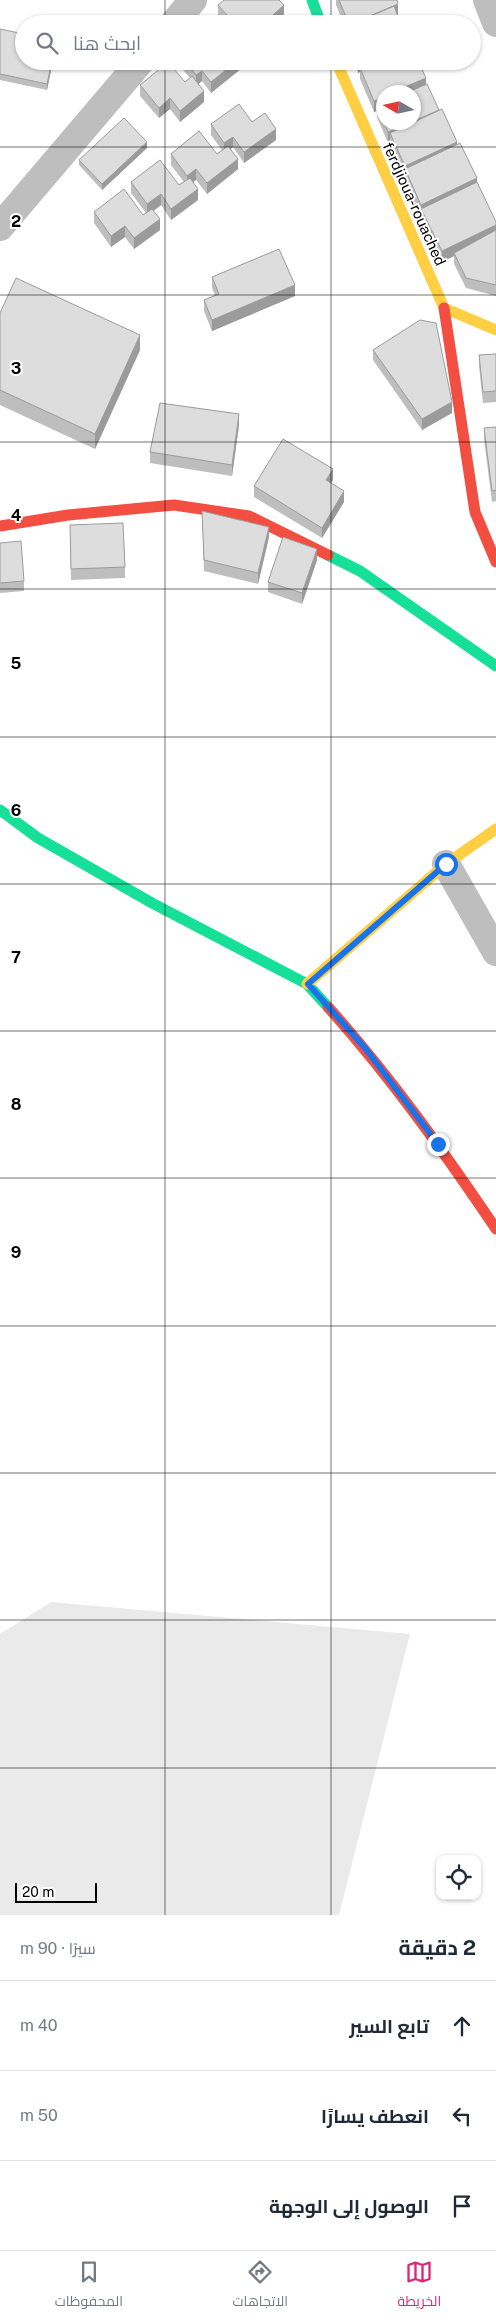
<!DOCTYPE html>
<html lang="ar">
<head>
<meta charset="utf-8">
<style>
	:root { --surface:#fff; --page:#f2f2f3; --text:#1f2937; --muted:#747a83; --line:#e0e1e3; --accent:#db2777 }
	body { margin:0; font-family:"Public Sans",Cairo,sans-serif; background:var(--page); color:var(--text); direction:rtl }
	.controls { position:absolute; right:15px; bottom:15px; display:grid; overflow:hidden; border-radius:10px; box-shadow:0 1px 4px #0004 }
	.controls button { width:45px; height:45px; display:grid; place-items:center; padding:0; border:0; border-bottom:1px solid var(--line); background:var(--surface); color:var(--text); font:25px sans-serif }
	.compass { position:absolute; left:376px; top:85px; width:45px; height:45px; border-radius:50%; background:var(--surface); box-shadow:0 1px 4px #0004; rotate:279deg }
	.scale { position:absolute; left:15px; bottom:12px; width:82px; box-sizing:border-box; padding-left:5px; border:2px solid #000; border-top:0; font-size:14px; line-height:18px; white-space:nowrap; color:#000; -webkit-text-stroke:4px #fff; paint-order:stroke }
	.stop { position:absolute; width:15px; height:15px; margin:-11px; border:4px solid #1a73e8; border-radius:50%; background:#fff }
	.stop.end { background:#1a73e8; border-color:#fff; box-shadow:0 1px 5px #0008 }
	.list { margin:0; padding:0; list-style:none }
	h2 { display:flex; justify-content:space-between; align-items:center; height:65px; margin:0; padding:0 20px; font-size:21px }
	h2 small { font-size:16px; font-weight:400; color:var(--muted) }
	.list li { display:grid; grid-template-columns:32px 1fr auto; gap:15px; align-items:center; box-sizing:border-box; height:90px; padding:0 20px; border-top:1px solid var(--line) }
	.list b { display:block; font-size:19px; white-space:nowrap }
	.list em { font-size:16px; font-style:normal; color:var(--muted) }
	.icon { flex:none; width:28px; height:28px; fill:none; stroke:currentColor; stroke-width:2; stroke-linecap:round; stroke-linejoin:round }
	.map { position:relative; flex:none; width:496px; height:1915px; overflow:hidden; direction:ltr }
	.search { position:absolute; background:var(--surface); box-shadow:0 1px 4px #0004; left:15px; right:15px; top:15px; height:55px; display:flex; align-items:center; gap:12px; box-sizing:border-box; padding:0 18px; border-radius:28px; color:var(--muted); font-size:19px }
	.sheet { height:335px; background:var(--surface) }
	nav { display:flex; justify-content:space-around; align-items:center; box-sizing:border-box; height:70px; border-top:1px solid var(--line); background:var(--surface); font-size:14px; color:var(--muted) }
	nav a { display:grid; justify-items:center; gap:2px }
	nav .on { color:var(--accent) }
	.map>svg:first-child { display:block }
	.green { fill:#eaeaea }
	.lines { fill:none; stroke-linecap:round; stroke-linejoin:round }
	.street { stroke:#bebebe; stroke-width:28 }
	.fast { stroke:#16e098; stroke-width:11 }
	.slow { stroke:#ffcf43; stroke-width:11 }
	.jam { stroke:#f24e42; stroke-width:11 }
	.wall { fill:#bebebe }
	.shaded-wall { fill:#9b9b9b }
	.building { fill:#ddd; stroke:#9b9b9b }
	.route { stroke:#1a73e8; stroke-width:6 }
	.grid { fill:none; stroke:#000; stroke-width:1; stroke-opacity:0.55 }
	.labels { text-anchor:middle; stroke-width:4; stroke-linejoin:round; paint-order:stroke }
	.street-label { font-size:15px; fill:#000; stroke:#fff }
	.grid-label { font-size:16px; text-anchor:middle; font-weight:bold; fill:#000; stroke:#fff; stroke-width:4; stroke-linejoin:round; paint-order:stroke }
</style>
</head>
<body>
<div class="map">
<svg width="496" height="1915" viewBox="0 0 496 1915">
	<rect width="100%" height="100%" fill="#fff"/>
	<!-- green -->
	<path class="green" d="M51,1602L410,1634L339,1915H0V1634Z"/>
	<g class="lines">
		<!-- street -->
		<path class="street" d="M487,0L496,23
			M173,24L193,0
			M0,227L141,61
			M446,864L496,952"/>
		<!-- fast -->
		<path class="fast" d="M312,0L321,24
			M328,555L360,571L496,666
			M0,810L38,838L152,903L307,984L328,1007"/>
		<!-- slow -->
		<path class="slow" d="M336,61L444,308L496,330
			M307,984L446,864L496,829"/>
		<!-- jam -->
		<path class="jam" d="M444,308L475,512L496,562
			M0,526L68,515L174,505L249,516L328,555
			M328,1007C390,1076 444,1152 496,1229"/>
	</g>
	<!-- wall -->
	<path class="wall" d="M336,0H397L398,14V15L401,24H344L336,5Z
		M218,5L284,20L280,24H222L218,20Z
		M0,29L24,61H53L47,90L0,80Z
		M178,61H242V68L211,93L202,81L198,84L204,102L180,122L170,109L159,118L140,96V85L185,82L190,78L178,64Z
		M354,61H418L426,85L477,182L496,225V296L466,288L454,264V256L442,262L405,184V180L390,147V142L388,143L377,117V111L374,112L360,79V72L358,73Z
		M252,122L276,140L244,163L233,147L231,149L238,169L207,194L196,180L193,182L198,200L171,220L161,205L154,211L160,230L134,249L125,237L111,247L94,223V212L143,215L146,213L131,193V182L179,185L184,182L171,165V154H217L222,150L211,135V124Z
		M147,148L102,190L79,165V160Z
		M212,277L295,296L212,331L204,311V300L215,295L212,288Z
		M0,313L140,350L95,449L0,405Z
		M373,350L452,413L422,430L373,360Z
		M496,354V402L483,403L479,366V355Z
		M239,425L232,476L150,463V452Z
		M496,427V501L492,502L484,439V428Z
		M333,480L331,483L344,502L322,538L254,497V486Z
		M202,511L269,537L258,584L204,571Z
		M70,535L125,567V578L71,580Z
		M0,543L24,581V591L0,593Z
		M317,560L302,604L268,592V582Z"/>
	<!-- shaded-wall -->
	<path class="shaded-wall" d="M398,4V14L376,24H351Z
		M284,5V20L280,24H263Z
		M52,61H53L47,90V84Z
		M237,61H242V68L211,93V82Z
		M358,61H385L360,68V72L358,73Z
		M202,71V81L196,86V75Z
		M426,78V89L414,92H393Z
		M204,91V102L180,122V111Z
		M384,97V108L377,106V111L374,112V101Z
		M170,98V109L159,118V108Z
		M439,110V121L390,133V142L388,143V132L411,122H414V121Z
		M276,129V140L244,163V152Z
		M233,137V147L224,154V143Z
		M147,142V148L102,190V184Z
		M457,142V157L405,169V166Z
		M238,159V169L207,194V183Z
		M196,169V180L187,187V176Z
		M477,178V193L421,209V205Z
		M198,189V200L171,220V209Z
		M161,194V205L147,215V204Z
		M160,219V230L134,249V238Z
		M496,225V235L454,253V256L442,262V251Z
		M125,226V237L111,247V236Z
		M295,285V296L212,331V320Z
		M140,335V350L95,449V434Z
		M452,402V413L422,430V419Z
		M239,414V425L232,476V465Z
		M333,469V480L326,490V480Z
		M344,491V502L322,538V528Z
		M269,527V537L258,584V573Z
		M317,549V560L302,604V593Z"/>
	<!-- building -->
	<path class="building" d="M224,0H279L284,5L263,24H235L218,5Z
		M339,0H397L398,4L351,24H349Z
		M394,6L401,24H352Z
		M0,29L24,34V61H52L47,84L0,74Z
		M185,61H237L211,82L202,71L196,75Z
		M375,61H418L426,78L393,92H384V97L374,101L360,68Z
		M168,62L185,82L192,76L204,91L180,111L170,98L159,108L140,85Z
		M427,84L439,110L414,121V92H408Z
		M384,103V122L377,106Z
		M239,104L252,122L265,113L276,129L244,152L233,137L224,143L211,124Z
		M442,109L457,142L405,166L390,133Z
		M124,118L147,142L102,184L79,160Z
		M384,122H411L388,132Z
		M199,131L217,154L228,146L238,159L207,183L196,169L187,176L171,154Z
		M460,143L477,178L421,205L405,169Z
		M160,160L179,185L190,178L198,189L171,209L161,194L147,204L131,182Z
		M477,182L496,222V225L442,251L421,209Z
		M124,189L143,215L152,209L160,219L134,238L125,226L111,236L94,212Z
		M496,230V285L466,278L454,253Z
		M279,249L295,285L212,320L204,300L219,294L212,277Z
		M16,278L140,335L95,434L0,390V313Z
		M420,320L436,323L452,402L422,419L373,350Z
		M496,354V391L483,392L479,355Z
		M160,403L239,414L232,465L150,452Z
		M496,427V490L492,491L484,428Z
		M283,439L333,469L326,480L344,491L322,528L254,486Z
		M202,511L269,527L258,573L204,560Z
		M123,523L125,567L71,569L70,525Z
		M283,537L317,549L302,593L268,582Z
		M21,541L24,581L0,583V543Z"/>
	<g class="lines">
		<!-- route -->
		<path class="route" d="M438,1144L365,1048L308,984L446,864"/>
	</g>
	<!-- grid -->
	<path class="grid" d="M165,0V24M331,0V24M165,61V1915M331,61V1915M0,147H496M0,295H496M0,442H496M0,589H496M0,737H496M0,884H496M0,1031H496M0,1178H496M0,1326H496M0,1473H496M0,1620H496M0,1768H496"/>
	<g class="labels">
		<!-- street labels -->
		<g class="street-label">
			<text transform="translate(414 204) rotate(66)" y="5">ferdjioua-rouached</text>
		</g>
	</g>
	<g class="grid-label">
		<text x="16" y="227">2</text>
		<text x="16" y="374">3</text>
		<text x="16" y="521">4</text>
		<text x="16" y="669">5</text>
		<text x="16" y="816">6</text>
		<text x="16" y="963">7</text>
		<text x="16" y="1110">8</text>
		<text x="16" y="1258">9</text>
	</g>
</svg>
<div class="controls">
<button><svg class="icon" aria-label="locate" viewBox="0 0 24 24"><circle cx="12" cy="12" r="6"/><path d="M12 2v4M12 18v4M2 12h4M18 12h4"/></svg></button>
</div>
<svg class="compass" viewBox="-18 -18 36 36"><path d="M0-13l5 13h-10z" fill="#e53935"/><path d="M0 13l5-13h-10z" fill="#747a83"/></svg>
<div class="scale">20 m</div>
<div class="stop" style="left:446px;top:864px"></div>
<div class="stop end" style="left:438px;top:1144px"></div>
<div class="search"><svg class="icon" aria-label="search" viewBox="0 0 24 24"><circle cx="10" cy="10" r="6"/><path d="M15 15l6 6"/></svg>ابحث هنا</div>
</div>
<section class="sheet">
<h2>2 دقيقة<small>سيرًا · 90 m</small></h2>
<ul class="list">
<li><svg class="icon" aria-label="ahead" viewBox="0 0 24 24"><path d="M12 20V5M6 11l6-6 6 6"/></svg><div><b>تابع السير</b></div><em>40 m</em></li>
<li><svg class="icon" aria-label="left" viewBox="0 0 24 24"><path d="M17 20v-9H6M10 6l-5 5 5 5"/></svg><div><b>انعطف يسارًا</b></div><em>50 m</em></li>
<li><svg class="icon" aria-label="arrive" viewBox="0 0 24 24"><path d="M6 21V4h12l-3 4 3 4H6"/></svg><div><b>الوصول إلى الوجهة</b></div></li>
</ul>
</section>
<nav>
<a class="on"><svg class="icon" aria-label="map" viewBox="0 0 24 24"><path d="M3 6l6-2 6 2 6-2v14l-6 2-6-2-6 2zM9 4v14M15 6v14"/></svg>الخريطة</a>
<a><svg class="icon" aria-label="directions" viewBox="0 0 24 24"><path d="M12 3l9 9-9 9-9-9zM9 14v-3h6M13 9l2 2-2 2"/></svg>الاتجاهات</a>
<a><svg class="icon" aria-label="saved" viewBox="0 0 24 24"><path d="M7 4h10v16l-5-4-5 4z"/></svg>المحفوظات</a>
</nav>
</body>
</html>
